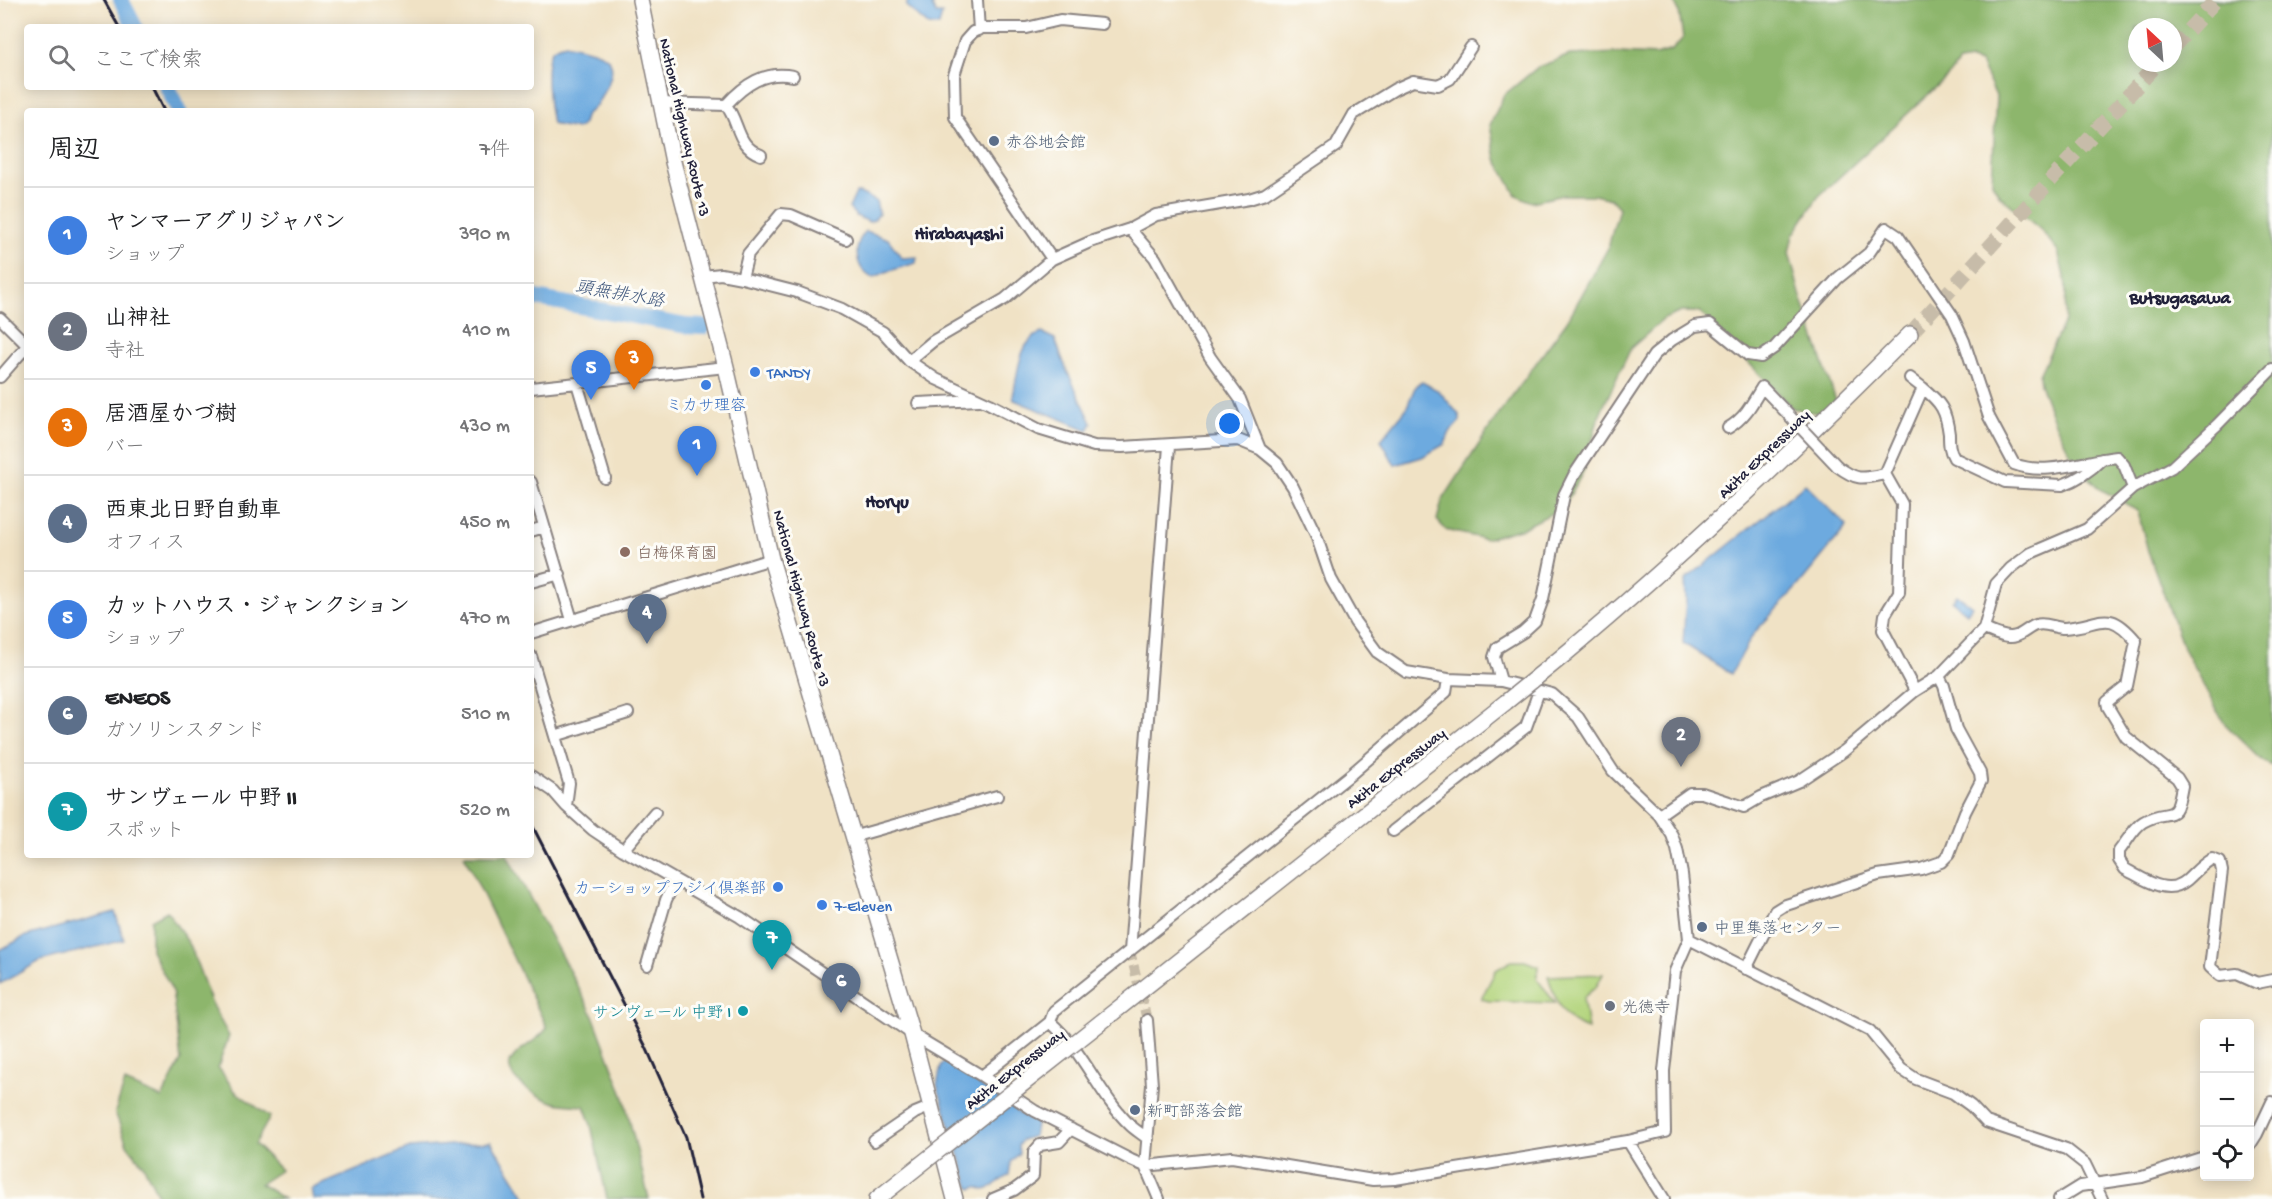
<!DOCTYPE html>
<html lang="ja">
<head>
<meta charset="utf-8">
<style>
	:root { --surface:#fff; --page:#f6f6f6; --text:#202124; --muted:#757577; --line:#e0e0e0; --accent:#db2777 }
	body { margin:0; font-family:"Gochi Hand","Klee One",sans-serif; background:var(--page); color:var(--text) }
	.controls { position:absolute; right:18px; bottom:18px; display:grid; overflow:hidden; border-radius:6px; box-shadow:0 3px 15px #0003 }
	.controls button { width:54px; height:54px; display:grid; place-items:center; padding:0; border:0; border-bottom:2px solid var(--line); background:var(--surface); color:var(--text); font:30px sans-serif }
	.compass { position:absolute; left:2128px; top:18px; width:54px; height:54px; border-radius:50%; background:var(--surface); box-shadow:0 3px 15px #0003; rotate:334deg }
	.you { position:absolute; left:1230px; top:424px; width:21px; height:21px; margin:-15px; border:4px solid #fff; border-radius:50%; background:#1a73e8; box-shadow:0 0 0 9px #1a73e833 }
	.badge { display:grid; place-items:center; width:39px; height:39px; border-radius:50%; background:var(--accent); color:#fff; font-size:20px; font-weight:700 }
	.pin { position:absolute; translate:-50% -50px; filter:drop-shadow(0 2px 3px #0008) }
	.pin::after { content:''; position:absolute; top:32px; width:21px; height:18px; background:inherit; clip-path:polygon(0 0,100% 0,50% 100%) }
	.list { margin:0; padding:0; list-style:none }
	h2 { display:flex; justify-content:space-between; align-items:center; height:78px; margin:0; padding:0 24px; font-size:26px }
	h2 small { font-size:20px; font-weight:400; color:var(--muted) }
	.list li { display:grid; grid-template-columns:39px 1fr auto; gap:18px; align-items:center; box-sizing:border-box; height:96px; padding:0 24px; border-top:2px solid var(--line) }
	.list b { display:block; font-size:22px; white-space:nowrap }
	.list p { margin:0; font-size:20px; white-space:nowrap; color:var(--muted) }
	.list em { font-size:20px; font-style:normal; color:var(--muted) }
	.icon { flex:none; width:33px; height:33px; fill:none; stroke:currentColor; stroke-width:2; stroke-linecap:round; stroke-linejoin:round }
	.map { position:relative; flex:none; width:2272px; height:1199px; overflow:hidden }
	.search { position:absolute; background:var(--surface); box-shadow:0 3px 15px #0003; left:24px; top:24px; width:510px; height:66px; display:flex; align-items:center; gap:15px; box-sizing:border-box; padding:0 21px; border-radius:6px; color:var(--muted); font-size:22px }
	.panel { position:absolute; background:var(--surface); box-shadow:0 3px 15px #0003; left:24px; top:108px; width:510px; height:750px; border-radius:6px }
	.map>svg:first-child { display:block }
	.green { fill:#b2d47c; stroke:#6a7b5c; stroke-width:1.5 }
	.forest { fill:#8db66c; stroke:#586c54; stroke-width:1.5; fill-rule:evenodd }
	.water { fill:#6daadf; stroke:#48668d; stroke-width:1.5 }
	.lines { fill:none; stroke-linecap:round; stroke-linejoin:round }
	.river { stroke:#6daadf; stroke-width:16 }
	.minor-tunnel { stroke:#c7bca9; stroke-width:10; stroke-dasharray:10 5; stroke-linecap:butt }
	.highway-tunnel { stroke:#c7bca9; stroke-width:15; stroke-dasharray:15 8; stroke-linecap:butt }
	.minor-casing { stroke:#898280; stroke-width:14 }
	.highway-casing { stroke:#898280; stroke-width:18 }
	.minor { stroke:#fff; stroke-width:10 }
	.highway { stroke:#fff; stroke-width:15 }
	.rail { stroke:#22223b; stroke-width:3 }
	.minor-bridge-casing { stroke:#898280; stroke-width:14; stroke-linecap:butt }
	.highway-bridge-casing { stroke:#898280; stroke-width:18; stroke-linecap:butt }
	.minor-bridge { stroke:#fff; stroke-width:10 }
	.highway-bridge { stroke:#fff; stroke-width:15 }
	.service-dot { fill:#5c6f8a; stroke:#fdfcf7; stroke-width:2 }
	.shop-dot { fill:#3f7fe0; stroke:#fdfcf7; stroke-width:2 }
	.education-dot { fill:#8d6e63; stroke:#fdfcf7; stroke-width:2 }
	.worship-dot { fill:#6b7280; stroke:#fdfcf7; stroke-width:2 }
	.culture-dot { fill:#0f9aa8; stroke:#fdfcf7; stroke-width:2 }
	.labels { text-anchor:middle; stroke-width:6; stroke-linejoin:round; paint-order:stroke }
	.street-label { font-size:16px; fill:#22223b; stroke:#fdfcf7 }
	.service-label { font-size:16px; fill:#4e5e75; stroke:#fdfcf7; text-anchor:start }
	.shop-label { font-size:16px; fill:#366cbe; stroke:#fdfcf7; text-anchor:start }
	.education-label { font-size:16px; fill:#785e54; stroke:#fdfcf7; text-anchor:start }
	.worship-label { font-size:16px; fill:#5b616d; stroke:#fdfcf7; text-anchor:start }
	.culture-label { font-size:16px; fill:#0d838f; stroke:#fdfcf7; text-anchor:end }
	.neighbourhood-label { font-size:18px; font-weight:bold; fill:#22223b; stroke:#fdfcf7 }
	.water-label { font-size:18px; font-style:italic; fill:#40587d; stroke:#fdfcf7 }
</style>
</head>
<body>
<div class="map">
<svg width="2272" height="1199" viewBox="0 0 2272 1199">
	<rect width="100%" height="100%" fill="#fdfcf7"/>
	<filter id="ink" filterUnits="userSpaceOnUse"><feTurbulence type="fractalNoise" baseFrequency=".0167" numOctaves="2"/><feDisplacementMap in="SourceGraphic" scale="12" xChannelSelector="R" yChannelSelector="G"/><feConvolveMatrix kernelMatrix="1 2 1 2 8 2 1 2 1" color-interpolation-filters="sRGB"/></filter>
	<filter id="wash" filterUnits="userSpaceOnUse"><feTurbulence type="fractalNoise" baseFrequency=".008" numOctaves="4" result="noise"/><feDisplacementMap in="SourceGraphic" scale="24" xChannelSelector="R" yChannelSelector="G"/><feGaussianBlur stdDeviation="1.35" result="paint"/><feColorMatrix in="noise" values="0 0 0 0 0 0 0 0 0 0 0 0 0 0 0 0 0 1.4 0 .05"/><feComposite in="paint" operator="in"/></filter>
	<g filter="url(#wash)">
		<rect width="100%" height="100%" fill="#f0e2c5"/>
		<!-- green -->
		<path class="green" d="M1511,961H1525L1538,966L1537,979L1555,1003L1489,1001L1481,999L1496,970Z
			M1603,974L1596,987L1583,998L1588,1029C1562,1022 1555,999 1548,976Z"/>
		<!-- forest -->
		<path class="forest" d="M1673,0H2272V766L2264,762L2224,723L2184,650L2148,551L2138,512L2120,499L2099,489L2073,459L2054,421L2040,384L2039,375L2065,320L2066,285L2058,251L2041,230L2000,196L1992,183L1996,96L1980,63L1971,60L1959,62L1948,76L1818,197L1793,235L1789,253L1800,294L1836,401L1821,414L1792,408L1700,312H1681L1664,319L1631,348L1599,416L1584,470L1564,507L1523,528L1485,539L1446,530L1437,520L1442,501L1498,415L1567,321L1608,248L1619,208L1611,199L1594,195H1563L1532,202L1516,195L1496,159L1490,125L1504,95L1538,67L1570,55L1619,53L1656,55L1672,50L1683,38L1679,12ZM2137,27H2173V63H2137Z
			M464,855H507L593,1015L624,1098L649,1199H607L591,1125L584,1106C575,1105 564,1105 556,1103C541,1099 499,1077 512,1059C520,1046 538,1042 547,1028Z
			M167,911L190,945L213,1007L229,1036L218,1067L235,1091L270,1117L255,1144L281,1170L260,1184L284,1199H160L143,1165L127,1145L115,1112L125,1082L162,1098L181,1060L172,990L151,950V920Z"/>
		<!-- water -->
		<path class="water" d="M908,0H948L936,2L932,6L936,14H942L939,26L928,25L906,6Z
			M566,44C594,52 625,52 606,88C600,98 597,108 586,114L582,126L577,129L552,124C549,109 542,61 553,49C556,46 562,45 566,44Z
			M856,193H860L876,201L879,214L874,220L869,222L856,216L849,208Z
			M866,231L888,239L902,258L917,257L916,263L886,272L873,278C855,270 852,245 866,231Z
			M1042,333L1055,339L1067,371L1092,423L1088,430L1014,400L1013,396C1018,374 1018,340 1042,333Z
			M1422,382L1439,391L1460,416V421L1450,432L1445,444L1422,457L1395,465L1381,440L1406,409L1416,385Z
			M1805,484L1847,526L1797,587L1754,633L1731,674L1683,643L1686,599L1685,580Z
			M1957,595L1972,606L1967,613L1952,601Z
			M115,912L124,940L40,961L0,984V950L26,936Z
			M945,1061L1026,1118L1037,1119L1034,1136L1022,1140L1018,1146L1019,1153L1011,1162L1009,1175L988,1189L984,1190L977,1187L972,1189L969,1186L937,1085L941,1066Z
			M491,1142L527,1199H313L311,1189L410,1148Z"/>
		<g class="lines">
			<!-- river -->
			<path class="river" d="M121,0L135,27
				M167,87L179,111
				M531,297L686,326L703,327"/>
		</g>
	</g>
	<g filter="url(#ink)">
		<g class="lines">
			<!-- minor-tunnel -->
			<path class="minor-tunnel" d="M1130,951L1147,1020"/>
			<!-- highway-tunnel -->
			<path class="highway-tunnel" d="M2173,47L2216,0
				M1910,334L2158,63"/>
			<!-- minor casing -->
			<g class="minor-casing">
				<path id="minor" d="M977,0L979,30
					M660,103L726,105C744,85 765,70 793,76
					M726,105C740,123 736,146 761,155
					M1130,229L1155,258L1210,357L1240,399L1260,449
					M1052,259L955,117L954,75L965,41L973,32L982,28H1026L1060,20L1102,24
					M742,278L748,254L781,214L791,215L846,239
					M0,318L27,345
					M909,361L933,341L1005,299L1052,259L1090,242L1130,229L1156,215L1249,199L1265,194L1336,146L1354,114L1395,89L1413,81L1438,85L1450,79L1471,47
					M0,377L27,346
					M1910,378L1923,388
					M577,383L605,478
					M531,388L726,367
					M918,403L979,400
					M1728,428C1745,418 1752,404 1762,387L1783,409
					M1837,466C1857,481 1862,479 1885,474
					M1885,474L1923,388C1941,403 1946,410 1949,434C1949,443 1949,450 1954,458L2005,482L2062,485C2077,480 2091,470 2102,459
					M1885,474L1902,504L1899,592L1885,615L1883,630L1915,691
					M531,482L572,620
					M531,531L544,527
					M531,582L560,574
					M1984,629C1993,632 2006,640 2016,636C2023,634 2029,627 2036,625C2045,622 2055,628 2064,628C2101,626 2107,606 2136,641L2127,686L2107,702L2108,707L2126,737L2177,778L2182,786C2175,827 2171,806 2143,822C2134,827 2126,843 2119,851V860L2125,869C2144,879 2167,897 2187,880C2195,873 2202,864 2212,859L2220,862L2222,871L2210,967L2220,976L2237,974L2257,983L2272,980
					M531,633L771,559
					M531,656L569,783L566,806
					M1501,681L1494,657L1497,648L1523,632L1535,621L1543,599L1564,495L1574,475L1654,355L1672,340L1695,326L1710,324L1748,355L1761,357L1774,348L1838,278L1869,253L1886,228L1898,236L1952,315L1964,341L1989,417L2014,464C2048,477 2083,460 2117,457L2124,465L2133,488
					M555,736L628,713
					M531,776L553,791L566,806L593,830L623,850L740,917L912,1034L982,1076L1035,1111L1131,1160L1145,1166L1232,1157L1373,1180L1395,1179L1628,1141L1665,1132L1664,1071L1675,971L1689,939L1682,874L1677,849L1672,835L1659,815L1613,771L1578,717L1552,694L1501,681L1448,679L1406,672L1377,652L1355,622L1331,579L1316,535L1293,487L1277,463L1260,449L1238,440L1122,447L1094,446L1038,429L990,404L936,379L909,361L883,332L842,309L797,292L742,278L721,274L703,276
					M1659,815L1690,793H1702L1744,807L1761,797L1799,781L1844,751L1915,691L1939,676L1984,629L1996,584L2011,568L2031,553L2087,529L2133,488L2172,467L2217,425L2272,369
					M1393,831L1526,727L1539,691
					M852,837L997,796
					M623,850L655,812
					M1689,939L1870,1031L1901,1069L1916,1079L1953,1093L1971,1106L1986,1122L2066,1149L2085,1164L2102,1199
					M1130,951L1169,446
					M647,965L666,900L675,881
					M1746,969L1775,911L1783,906L1878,875L1921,869L1941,862L1949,854L1965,812L1981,781L1980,773L1956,729L1944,686L1939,676
					M1147,1020L1152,1085L1145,1166L1159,1199
					M1050,1022C1083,1050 1099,1095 1130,1125C1135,1130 1142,1134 1148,1139
					M982,1076L1050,1022L1054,1011L1350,775L1446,692L1448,679
					M874,1141L915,1113L932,1106
					M1628,1141L1664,1199
					M2250,1145L2257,1134L2272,1102
					M993,1199L1014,1190L1033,1176L1034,1152L1040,1145L1059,1142L1071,1129
					M2059,1199L2080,1186L2142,1177L2204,1157"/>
			</g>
			<!-- highway casing -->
			<g class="highway-casing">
				<path id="highway" d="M640,0L673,162L726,367L771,559L912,1034L955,1199
					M1564,655C1685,554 1799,446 1910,334
					M1100,1023L1506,702
					M877,1199L920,1165"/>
			</g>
			<!-- minor -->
			<use href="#minor" class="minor"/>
			<!-- highway -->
			<use href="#highway" class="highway"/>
			<!-- rail -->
			<path class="rail" d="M104,0L119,27
				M152,87L164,111
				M531,823L646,1047L686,1137L700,1199"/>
			<!-- minor-bridge casing -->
			<g class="minor-bridge-casing">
				<path id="minor-bridge" d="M1783,409L1837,466"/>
			</g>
			<!-- highway-bridge casing -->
			<g class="highway-bridge-casing">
				<path id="highway-bridge" d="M1506,702L1564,655
					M920,1165L1100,1023"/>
			</g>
			<!-- minor-bridge -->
			<use href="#minor-bridge" class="minor-bridge"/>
			<!-- highway-bridge -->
			<use href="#highway-bridge" class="highway-bridge"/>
		</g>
	</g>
	<!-- markers -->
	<g class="service-dot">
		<circle cx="994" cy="141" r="6"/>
		<circle cx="1702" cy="927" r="6"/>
		<circle cx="1135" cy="1110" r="6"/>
	</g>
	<g class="shop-dot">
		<circle cx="755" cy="372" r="6"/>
		<circle cx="706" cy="385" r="6"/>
		<circle cx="778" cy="887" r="6"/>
		<circle cx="822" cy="905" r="6"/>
	</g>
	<circle class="education-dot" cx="625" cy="552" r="6"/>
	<circle class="worship-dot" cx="1610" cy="1006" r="6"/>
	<circle class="culture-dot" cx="743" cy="1011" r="6"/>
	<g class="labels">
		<!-- street labels -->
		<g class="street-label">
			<text transform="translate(686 127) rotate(77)" y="6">National Highway Route 13</text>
			<text transform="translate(1763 453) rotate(-44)" y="6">Akita Expressway</text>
			<text transform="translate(803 598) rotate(75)" y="6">National Highway Route 13</text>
			<text transform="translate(1395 767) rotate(-38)" y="6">Akita Expressway</text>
			<text transform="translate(1014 1068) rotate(-38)" y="6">Akita Expressway</text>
		</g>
		<!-- service labels -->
		<g class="service-label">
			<text x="1006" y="147">赤谷地会館</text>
			<text x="1714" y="933">中里集落センター</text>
			<text x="1147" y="1116">新町部落会館</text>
		</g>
		<!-- shop labels -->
		<g class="shop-label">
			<text x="767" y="378">TANDY</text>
			<text x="706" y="410" text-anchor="middle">ミカサ理容</text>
			<text x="766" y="893" text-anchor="end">カーショップフジイ倶楽部</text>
			<text x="834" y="911">7-Eleven</text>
		</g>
		<!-- education labels -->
		<g class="education-label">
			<text x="637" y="558">白梅保育園</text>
		</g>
		<!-- worship labels -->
		<g class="worship-label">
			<text x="1622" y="1012">光徳寺</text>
		</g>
		<!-- culture labels -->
		<g class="culture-label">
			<text x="731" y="1017">サンヴェール 中野 I</text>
		</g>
		<!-- neighbourhood labels -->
		<g class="neighbourhood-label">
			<text x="959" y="239">Hirabayashi</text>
			<text x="2180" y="303">Butsugasawa</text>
			<text x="887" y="507">Horyu</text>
		</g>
		<!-- water labels -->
		<g class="water-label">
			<text transform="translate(620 293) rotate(10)" y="6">頭無排水路</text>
		</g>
	</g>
</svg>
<div class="controls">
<button>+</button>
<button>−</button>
<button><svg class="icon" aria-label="locate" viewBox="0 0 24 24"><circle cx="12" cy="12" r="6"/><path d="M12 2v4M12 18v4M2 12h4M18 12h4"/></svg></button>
</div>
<svg class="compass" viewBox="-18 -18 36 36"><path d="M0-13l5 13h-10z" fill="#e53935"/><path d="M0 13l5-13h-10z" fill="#757577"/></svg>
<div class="you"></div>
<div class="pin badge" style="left:697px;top:476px;background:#3f7fe0">1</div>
<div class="pin badge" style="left:1681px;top:767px;background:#6b7280">2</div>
<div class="pin badge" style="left:634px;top:390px;background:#e8710a">3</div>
<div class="pin badge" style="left:647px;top:644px;background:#5c6f8a">4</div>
<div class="pin badge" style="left:591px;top:400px;background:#3f7fe0">5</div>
<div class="pin badge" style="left:841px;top:1013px;background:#5c6f8a">6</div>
<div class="pin badge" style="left:772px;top:970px;background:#0f9aa8">7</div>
<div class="search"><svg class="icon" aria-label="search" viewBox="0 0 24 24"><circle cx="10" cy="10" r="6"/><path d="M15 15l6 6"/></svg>ここで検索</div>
<section class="panel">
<h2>周辺<small>7件</small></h2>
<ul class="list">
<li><span class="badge" style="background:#3f7fe0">1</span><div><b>ヤンマーアグリジャパン</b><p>ショップ</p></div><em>390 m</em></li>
<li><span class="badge" style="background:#6b7280">2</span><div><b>山神社</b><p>寺社</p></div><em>410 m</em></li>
<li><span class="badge" style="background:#e8710a">3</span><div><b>居酒屋かづ樹</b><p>バー</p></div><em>430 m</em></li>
<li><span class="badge" style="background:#5c6f8a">4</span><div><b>西東北日野自動車</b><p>オフィス</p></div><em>450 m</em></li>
<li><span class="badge" style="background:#3f7fe0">5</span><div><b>カットハウス・ジャンクション</b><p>ショップ</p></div><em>470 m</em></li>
<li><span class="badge" style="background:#5c6f8a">6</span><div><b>ENEOS</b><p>ガソリンスタンド</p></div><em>510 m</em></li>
<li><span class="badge" style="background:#0f9aa8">7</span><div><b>サンヴェール 中野 II</b><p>スポット</p></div><em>520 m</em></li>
</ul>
</section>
</div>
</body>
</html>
